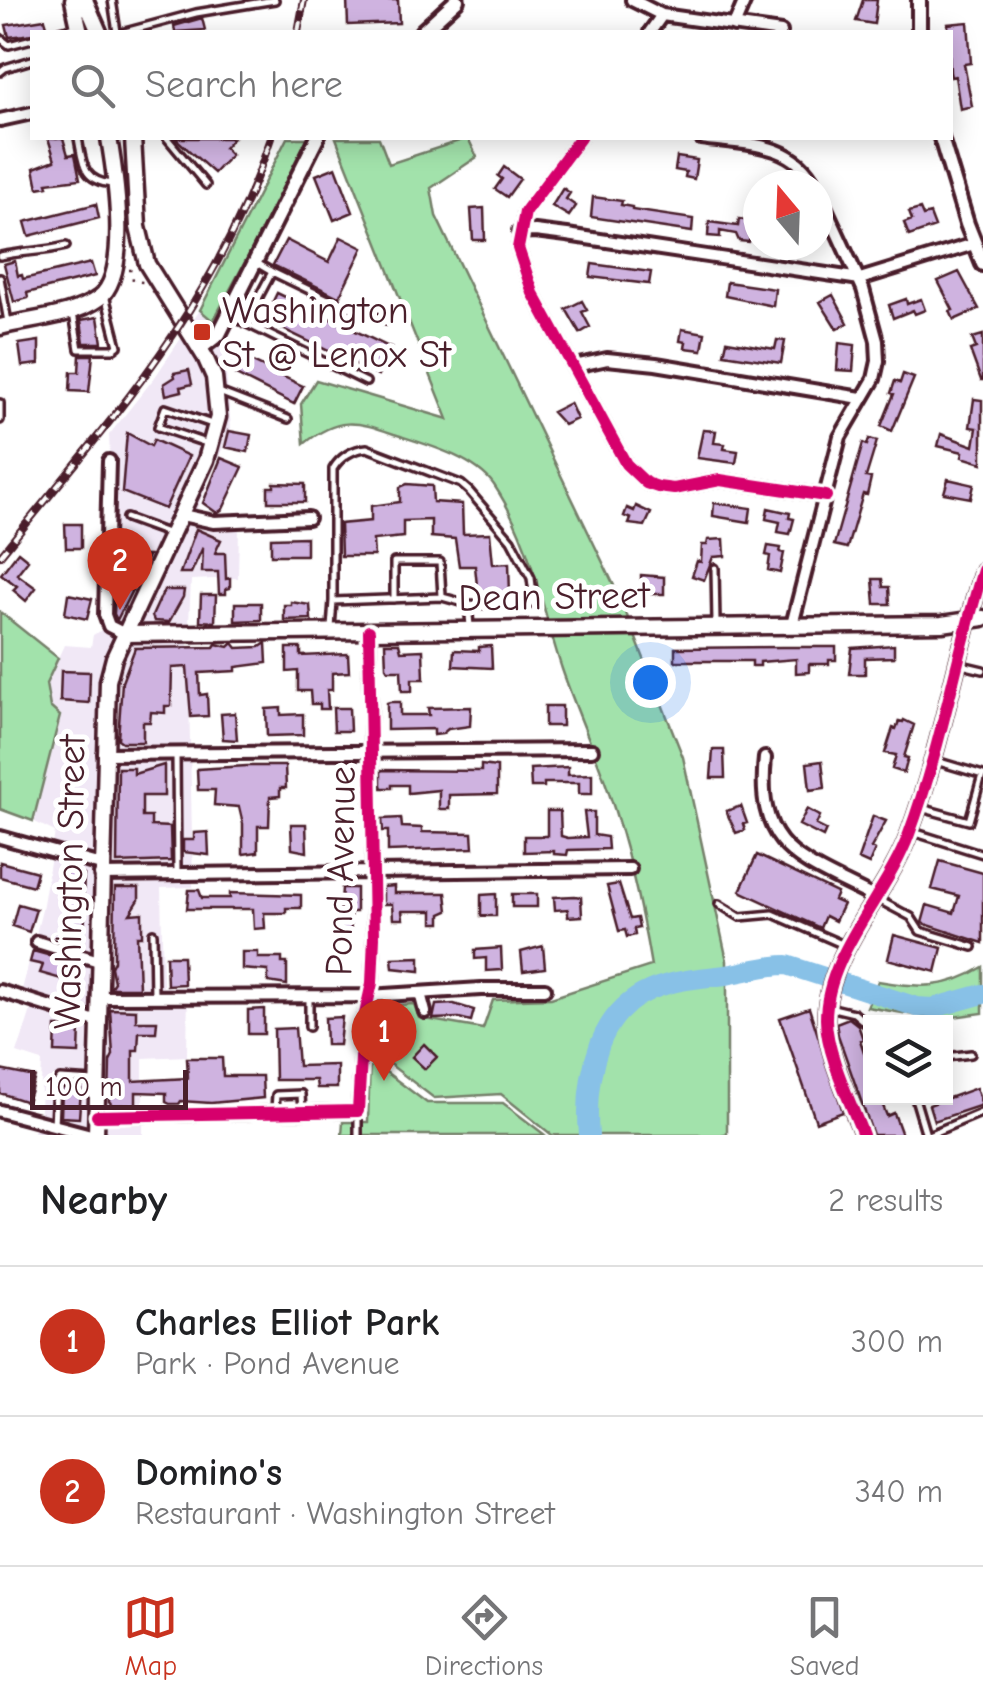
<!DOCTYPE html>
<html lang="en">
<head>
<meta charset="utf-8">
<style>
	:root { --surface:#fff; --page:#f6f6f6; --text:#202124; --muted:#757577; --line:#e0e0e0; --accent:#c8321e }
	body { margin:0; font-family:"Comic Neue",sans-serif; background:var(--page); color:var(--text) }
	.controls { position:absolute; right:30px; bottom:30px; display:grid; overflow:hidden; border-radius:0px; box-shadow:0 5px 25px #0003 }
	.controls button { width:90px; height:90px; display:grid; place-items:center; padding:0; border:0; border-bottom:2px solid var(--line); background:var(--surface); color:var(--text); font:50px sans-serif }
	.compass { position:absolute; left:743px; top:170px; width:90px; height:90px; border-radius:50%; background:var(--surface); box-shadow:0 5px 25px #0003; rotate:341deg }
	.scale { position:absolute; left:30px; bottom:25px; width:158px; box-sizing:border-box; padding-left:10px; border:5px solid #4a1f2b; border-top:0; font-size:28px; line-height:35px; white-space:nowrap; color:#4a1f2b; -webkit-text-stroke:8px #fff; paint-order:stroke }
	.you { position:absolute; left:650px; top:682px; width:35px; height:35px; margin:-25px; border:8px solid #fff; border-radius:50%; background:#1a73e8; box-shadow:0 0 0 15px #1a73e833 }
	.badge { display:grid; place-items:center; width:65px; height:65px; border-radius:50%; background:var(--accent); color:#fff; font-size:32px; font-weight:700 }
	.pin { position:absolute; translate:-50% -82px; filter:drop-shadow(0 2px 5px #0008) }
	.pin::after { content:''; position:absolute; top:52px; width:35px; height:30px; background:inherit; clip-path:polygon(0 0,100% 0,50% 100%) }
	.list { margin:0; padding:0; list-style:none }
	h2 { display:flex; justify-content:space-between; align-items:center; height:130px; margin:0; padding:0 40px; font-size:42px }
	h2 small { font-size:32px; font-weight:400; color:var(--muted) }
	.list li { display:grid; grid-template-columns:65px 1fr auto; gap:30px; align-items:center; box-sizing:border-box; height:150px; padding:0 40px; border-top:2px solid var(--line) }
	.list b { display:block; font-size:38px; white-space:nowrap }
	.list p { margin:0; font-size:32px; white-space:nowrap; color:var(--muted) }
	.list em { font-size:32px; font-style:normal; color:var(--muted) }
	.icon { flex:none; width:55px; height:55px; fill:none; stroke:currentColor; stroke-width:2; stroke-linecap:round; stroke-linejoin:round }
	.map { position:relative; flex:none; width:983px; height:1135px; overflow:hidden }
	.search { position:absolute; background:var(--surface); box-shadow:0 5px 25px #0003; left:30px; right:30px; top:30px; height:110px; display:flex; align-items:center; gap:25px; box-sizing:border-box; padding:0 35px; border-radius:0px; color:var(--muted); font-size:38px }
	.sheet { height:430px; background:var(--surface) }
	nav { display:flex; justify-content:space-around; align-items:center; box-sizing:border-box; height:140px; border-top:2px solid var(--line); background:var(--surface); font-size:28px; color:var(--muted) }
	nav a { display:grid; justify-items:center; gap:5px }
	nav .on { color:var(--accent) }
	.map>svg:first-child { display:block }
	.built { fill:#f1e8f6 }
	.green { fill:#a2e2ab; stroke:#76806b; stroke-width:2.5 }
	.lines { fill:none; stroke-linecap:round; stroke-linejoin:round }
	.river { stroke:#88c1e7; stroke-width:20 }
	.building { fill:#cfb3e0; stroke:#4a1f2b; stroke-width:2.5 }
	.service-casing { stroke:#4a1f2b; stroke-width:12 }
	.minor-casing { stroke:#4a1f2b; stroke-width:18 }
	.tertiary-casing { stroke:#4a1f2b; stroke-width:20 }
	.secondary-casing { stroke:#4a1f2b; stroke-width:21 }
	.path { stroke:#4a1f2b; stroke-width:2.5; stroke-dasharray:2.5 8; stroke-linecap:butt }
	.service { stroke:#fff; stroke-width:5 }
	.minor { stroke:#fff; stroke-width:10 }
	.tertiary { stroke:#fff; stroke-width:12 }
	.secondary { stroke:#fff; stroke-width:14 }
	.rail-casing { stroke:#4a1f2b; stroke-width:8 }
	.rail { stroke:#fff; stroke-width:4; stroke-dasharray:11; stroke-linecap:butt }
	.cycleway-casing { stroke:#fff; stroke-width:19 }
	.cycleway { stroke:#d6006c; stroke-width:12 }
	.poi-dot { fill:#c8321e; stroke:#fff; stroke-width:4 }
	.labels { text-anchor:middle; stroke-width:10; stroke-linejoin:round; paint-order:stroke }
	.poi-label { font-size:38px; fill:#4a1f2b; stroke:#fff; text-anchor:start }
	.street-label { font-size:38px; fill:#4a1f2b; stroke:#fff }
</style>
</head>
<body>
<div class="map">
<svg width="983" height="1135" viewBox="0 0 983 1135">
	<rect width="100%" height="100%" fill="#fff"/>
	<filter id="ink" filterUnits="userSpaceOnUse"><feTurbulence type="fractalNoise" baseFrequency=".01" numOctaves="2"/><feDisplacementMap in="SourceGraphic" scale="20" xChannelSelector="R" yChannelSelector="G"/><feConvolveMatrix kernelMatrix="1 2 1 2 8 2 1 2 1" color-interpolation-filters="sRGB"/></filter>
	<g filter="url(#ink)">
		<!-- built -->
		<path class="built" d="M200,310L231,337L225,360L231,428L191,523L239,527L238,578L191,580L188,644L193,887L161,888L163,987H188L187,1056L143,1058V1135H32L40,1110L42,1061L17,1053L32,1007L19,1002L42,910L55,832L33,821L60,716L50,708L46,684L64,645L91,647L93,635L112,624L109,612L114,551L109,435L155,377Z"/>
		<!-- green -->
		<path class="green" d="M287,138H312L213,321L200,310Z
			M336,138H379L389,164L468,138L477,157L431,188L436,216L620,598L683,757L727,961V1135H552L501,1094L434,1098L375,1053L378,1006L414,1004L419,1018L483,1029L493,1000L551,998L651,966C641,906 628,848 608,790C594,749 576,710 562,669C541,606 532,542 494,485C474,457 425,444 394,434C355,420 337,417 304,444L301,404L316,380L448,419Z
			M0,612L58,658L46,684L50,707L60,716L33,821L0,809Z
			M983,967V1013L938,1019L867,1007L878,981C918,988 946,990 983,967Z
			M370,1060L427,1103H503L545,1135H342L343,1122H368Z"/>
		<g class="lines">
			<!-- river -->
			<path class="river" d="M589,1135C586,1103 589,1074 600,1044C623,986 670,981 726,975C747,972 765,965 787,965L917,1007L933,1008L983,994"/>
		</g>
		<!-- building -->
		<path class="building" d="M347,0H398L399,23L348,25Z
			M863,0H877L874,24L856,21Z
			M202,18L205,30L175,32L174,26Z
			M45,19L49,32L9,37L6,25Z
			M968,22L971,63L964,64L972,106L960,109L955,76L951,77L950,72L948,24Z
			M48,138H63L68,155L75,154L80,179L47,183L48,186L38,188L34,168L55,160Z
			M175,138H233L224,148L231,155L214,173Z
			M677,157L697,160L694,179L685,177L686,172L675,170Z
			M336,167L353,212L334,220L316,175Z
			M504,167L520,179L507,197L495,189L502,179L498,176Z
			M563,188L570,193L566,199L576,206L569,216L552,206Z
			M593,197L622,201L621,205L632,207V210L693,219L692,232L591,217Z
			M96,204L99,218L29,236L25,222Z
			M484,208L485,240H473L471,209Z
			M920,209L923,216L930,214L935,227L909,236L904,223L912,220L909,212Z
			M739,219L753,222L749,242L739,241L736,234L720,231V237L708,236L709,222L738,226Z
			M341,237L363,248L339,297L273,265L286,240L329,262Z
			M15,261L18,276L22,275L23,279L91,263L95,276L27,293L28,298L14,302L4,264Z
			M592,264L651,272L649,284L590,277Z
			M959,272L979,309L954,320L950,311L953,310L938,281Z
			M727,282L775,289L773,306L725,296Z
			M277,293L391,348L378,375L264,320Z
			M833,295L848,323L837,329L820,302Z
			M906,299L907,304L921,299L925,310L915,314L913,310L893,318L889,305Z
			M582,301L587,310L582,312L590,327L580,333L566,309Z
			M98,317L102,343H84L81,320Z
			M682,329L705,333L702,350L685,348L686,342L680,341Z
			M983,335V380H981L970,350L976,348L972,338Z
			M777,340L785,341L781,363L724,354L727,341L775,349Z
			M39,341V364L22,366L19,344Z
			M839,343L855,345L853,371L837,370Z
			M234,353L303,386L294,404L226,370Z
			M80,355H93L89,392L70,391L71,372H79Z
			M189,370L192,384L181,387L182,391L166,395L164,384L175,377L174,373Z
			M903,374L914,378L892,431L881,426L894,394L891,393L895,381L900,383Z
			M974,399L982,400V463L962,457L963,452L938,446L941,434L974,446L977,428L970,427Z
			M570,403L577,419L564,425L552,412Z
			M703,430L716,431L714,443L725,444L724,449L738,451L736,463L697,458Z
			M229,431L251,435L248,452L225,447Z
			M127,433L151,446L154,440L189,456L165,509L122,492Z
			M869,439L877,441L866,477L871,478L867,495L863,494L847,548L834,545L863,443L867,445Z
			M221,458L243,467L223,509L217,513L203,503Z
			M948,479L974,485L971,498L944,493Z
			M274,483L305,484V502H268V487H274Z
			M407,484L432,486L433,502L462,504L463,534L490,533L493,564L509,563L510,595L478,596L475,566H459L455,539L431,537V520L403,521V537L373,540L374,556H341L340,524L371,521V506L400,502V487Z
			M714,503L751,508L749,522L713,516Z
			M636,506L651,513L645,526L629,524L631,519L624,516L627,508L634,511Z
			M768,508L790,513L789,518L794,519L790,534L778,532L780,522L766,519Z
			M65,524H81V548H66Z
			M196,529L221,540L215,553H225L226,579L230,578V588L226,589V594H219L218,572H202L203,547L191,573H180Z
			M306,537V555H271V538Z
			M724,539L725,556L713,557L704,580L692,576L697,561L701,562L702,545H707L708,540Z
			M768,546L781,548L780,552L784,553L780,573L768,570L770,556L766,555Z
			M18,552L28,560L17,574L36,588L26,601L13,590L17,586L1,574Z
			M116,555L148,556L140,574L128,573V590H132L117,620L114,614Z
			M641,575L664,577V594H641Z
			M873,579H882L883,587H889L890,604H875Z
			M164,590H184L183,597L169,622L154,621L152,616Z
			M68,594L92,599L87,619L65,614Z
			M201,595H216L215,622L200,621Z
			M291,602L310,605L311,619L284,620V605H291Z
			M235,603H261V620L235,621Z
			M233,643L237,648L260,647L266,643L267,663L236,667V671L199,673L200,695L207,694L208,716L191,717L187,667L172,668L171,706H165V713L151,712L150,722H143V742H122L118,739L122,682L135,648L214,647L216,644L229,647Z
			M385,643H399L401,651L423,650L424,679H412V691H402L401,670H388L386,667Z
			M894,645V657L865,658V674H849L852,648Z
			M491,646L492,668L453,666L454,650L479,651V647Z
			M782,647H836V660H829V664H809V672L796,673V659L760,662V666H752V661H675V648Z
			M287,648H301V656L348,654L349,672L332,673V690H327L328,709H320V704H311L310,691H298V671L287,672Z
			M61,671L90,672L89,703L60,701Z
			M390,702H400V715H429L428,708L471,707L470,726L448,729L442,734L434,735V729L387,730V703Z
			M545,706H562V726H545Z
			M281,708V715L303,714V735L267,736L266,709Z
			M333,708H349L350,731H334Z
			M235,713L237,740L223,739L221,714Z
			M904,720L914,725L904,757L908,758L904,773L892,769L896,755L885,753L893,728L896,729L899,721L903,722Z
			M713,750H724L725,778H711Z
			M822,761L825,788L810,790L807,763Z
			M164,765V796H142V817H151V826L170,827L171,861L117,863L118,768H134V774Z
			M481,765L497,767V794L449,795V809H439V790L408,793V785H392V788H382L381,785V770L481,771Z
			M247,766H285L286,788H280V796L270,797L269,826H258V852L243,854V824L239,807L214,805L215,790H198L197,769Z
			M568,767V775L592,774V794H579V783H544V787H531L530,769Z
			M741,806L747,823L743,824L745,830L736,833L726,811Z
			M807,809L820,816L816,825L826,830L823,837L799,825Z
			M547,811H560L561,836L568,838L587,837L584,812H594V835L607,837L608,849L568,850L567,855L554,854V851L524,852V836H547Z
			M873,816L886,821L871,848L875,850L869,864L858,859Z
			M401,818L402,827L422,828V832L472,833L473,848L388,851V831H383L382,819Z
			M291,824H306L307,852L292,849Z
			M208,832L209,855L183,852V840H194V833Z
			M757,855L837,893L834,900L843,904L835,921L825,916L820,928L740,891Z
			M940,861L983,873V943L922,923L927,905L954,913L959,896L932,889Z
			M0,862L37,872L33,886L0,877Z
			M66,870L84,875L83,900L86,901L83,947L66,942V910L63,909Z
			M619,884L630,919L637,918L639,928L634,929L635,935L627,937L625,930L619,931L607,886Z
			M394,886V893H446L448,911L441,914V923H433V911H402L403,919H393L392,904H383V887Z
			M115,888H139V900L130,914L142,913V936H137L139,988H110L114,982L111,967L114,961Z
			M342,888H356V912H350L351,931H339Z
			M189,890H199L202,898H230V893L301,895V908H286V913H264L265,928L254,929L253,909H187Z
			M496,894V916H481V895Z
			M512,894H537V907H512Z
			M575,896L581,897L582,916L568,917V909L555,910L554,897Z
			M18,904L36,909L29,932L12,926Z
			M894,935L942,948L936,972L888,959Z
			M543,946L545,968L523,971L521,952Z
			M501,948L502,970L486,971V958L475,959V950Z
			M33,951L80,964L75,983L40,973L43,965L30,962Z
			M242,952H258V958H282V963H287V985L268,982V971L242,969Z
			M166,956H183L184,984L167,985Z
			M420,957V971L393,968L392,958Z
			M454,1004L474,1010L471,1021L459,1018L433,1019L436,1005Z
			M809,1008L843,1112L816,1122L780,1018Z
			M110,1009L136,1010V1021H157L156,1032H139L138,1050H133V1081L188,1078L187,1058H222L223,1076H262L263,1098L211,1103L181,1101L179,1104H170L166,1102V1093L136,1092V1105H112L109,1101L110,1061L113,1055Z
			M264,1009V1034H248V1010Z
			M342,1017L339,1045H326L325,1018Z
			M849,1018L858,1025L863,1039L860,1040L870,1070V1098H880L887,1116L894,1113L902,1135H873L838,1035L836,1023Z
			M56,1027H80L79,1053L55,1052Z
			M295,1028L298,1066L337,1065V1088H317L316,1080H275L274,1029Z
			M424,1044L437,1057L425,1069L412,1057Z
			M0,1070L35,1077L27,1102L0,1093Z
			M62,1088L81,1089L79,1118L61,1117Z
			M976,1088L982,1105L934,1121L929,1105Z"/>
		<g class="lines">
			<!-- service casing -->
			<g class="service-casing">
				<path id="service" d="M112,0L117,32
					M55,32L76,27
					M125,32L196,13L275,0
					M0,38L9,45L32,39
					M0,72L5,68L32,60
					M78,138C83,163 82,181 112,184
					M167,138L206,185
					M0,256C23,251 43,252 66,246
					M272,272L330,300L387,321
					M0,278L8,322
					M73,313L79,349H114L118,346L105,295
					M231,316L366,382
					M245,323L272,272L255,262
					M219,392L288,419
					M0,403V420
					M209,444L158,427L165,408L212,424
					M126,518L170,534
					M715,568L716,623
					M394,599V562H440L442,596
					M468,604L442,597L333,601V469C340,457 353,449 367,448L461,484L469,491L511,540L531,578L534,601L528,605L468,604L470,626
					M331,628L333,601
					M962,665L983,670
					M176,753L177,872
					M936,761L983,775
					M921,808L969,821L982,775
					M913,832L983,854
					M877,899L911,917L920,931L973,947
					M719,904L740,917L773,914L844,945
					M153,933L154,996
					M309,999V1027
					M829,1007L854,1013L870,1027
					M946,1057L971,1054
					M915,1098L926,1135
					M275,1110L276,1095L301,1094L302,1112
					M358,1111V1135
					M54,1125L56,1084L60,1079L95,1081
					M928,1135L983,1112"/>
			</g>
			<!-- minor casing -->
			<g class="minor-casing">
				<path id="minor" d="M632,0L662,15L781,32
					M734,26L745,0
					M650,32L662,15
					M0,120L32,113
					M580,138L525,212L518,248L533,293L626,464L646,483L658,487L674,489L720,480L826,496
					M701,138C743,144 794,141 815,185
					M519,232L535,231L567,235L860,279L974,244
					M575,366L607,359L656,364L861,398
					M109,461L105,615L109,626L125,634
					M182,515L214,522L308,518
					M792,625L840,437L874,379L878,361L877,341L863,289L818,191
					M104,754L592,750
					M765,758C755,853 803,860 875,898
					M0,837L101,865
					M100,875L630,869
					M37,942L99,961
					M0,991L99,1022
					M420,993L425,1012
					M100,997L369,996L481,989H545
					M0,1111L91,1135
					M97,1116L358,1111L363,1023L372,983L374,937L369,631"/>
			</g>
			<!-- tertiary casing -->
			<g class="tertiary-casing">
				<path id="tertiary" d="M919,0V32
					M422,32L457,0
					M941,138L967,224L983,264
					M201,348L219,334L317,138
					M863,1135C851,1103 826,1053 826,1019C826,954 888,893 909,834C941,748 956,657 983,570"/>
			</g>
			<!-- secondary casing -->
			<g class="secondary-casing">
				<path id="secondary" d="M73,0L80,32
					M85,0L99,32
					M0,327C30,319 73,317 99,298C131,274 115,173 109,138
					M125,634L942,624L983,618
					M96,1135L108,681L114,658L206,460L218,417L214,377L205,357L147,264L138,227L133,138"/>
			</g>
			<!-- path -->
			<path class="path" d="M129,270H132L133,281L143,282"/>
			<!-- service -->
			<use href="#service" class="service"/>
			<!-- minor -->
			<use href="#minor" class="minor"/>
			<!-- tertiary -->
			<use href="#tertiary" class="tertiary"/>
			<!-- secondary -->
			<use href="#secondary" class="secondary"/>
			<!-- rail casing -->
			<g class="rail-casing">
				<path id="rail" d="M298,32L304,0
					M0,556C111,419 214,310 271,138"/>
			</g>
			<!-- rail -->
			<use href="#rail" class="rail"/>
			<!-- cycleway casing -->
			<g class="cycleway-casing">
				<path id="cycleway" d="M580,138L525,212L518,248L533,293L626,464L646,483L658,487L674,489L720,480L826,496
					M97,1116L358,1111L363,1023L372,983L374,937L369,631
					M863,1135C851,1103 826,1053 826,1019C826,954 888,893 909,834C941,748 956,657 983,570"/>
			</g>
			<!-- cycleway -->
			<use href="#cycleway" class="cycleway"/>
		</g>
	</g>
	<!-- markers -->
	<rect class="poi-dot" x="192" y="322" width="20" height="20" rx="5"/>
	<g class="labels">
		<!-- poi labels -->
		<g class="poi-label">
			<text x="222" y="323">Washington<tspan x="222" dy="44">St @ Lenox St</tspan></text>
		</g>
		<!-- street labels -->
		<g class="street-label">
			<text transform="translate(554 596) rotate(-1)" y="13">Dean Street</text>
			<text transform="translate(340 871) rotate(-89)" y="13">Pond Avenue</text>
			<text transform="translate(69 882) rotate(-89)" y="13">Washington Street</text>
		</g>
	</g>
</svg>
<div class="controls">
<button><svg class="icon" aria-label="layers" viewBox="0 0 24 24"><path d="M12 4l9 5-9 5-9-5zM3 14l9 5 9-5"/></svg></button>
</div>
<svg class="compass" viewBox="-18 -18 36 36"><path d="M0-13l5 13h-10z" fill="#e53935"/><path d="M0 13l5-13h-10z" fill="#757577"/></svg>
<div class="scale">100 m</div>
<div class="you"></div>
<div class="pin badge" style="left:384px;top:1081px">1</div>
<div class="pin badge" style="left:120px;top:610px">2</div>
<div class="search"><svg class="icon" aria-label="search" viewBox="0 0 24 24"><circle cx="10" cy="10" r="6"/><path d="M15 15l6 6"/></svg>Search here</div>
</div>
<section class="sheet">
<h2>Nearby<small>2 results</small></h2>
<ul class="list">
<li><span class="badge">1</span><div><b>Charles Elliot Park</b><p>Park · Pond Avenue</p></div><em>300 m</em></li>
<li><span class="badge">2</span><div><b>Domino's</b><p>Restaurant · Washington Street</p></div><em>340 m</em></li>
</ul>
</section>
<nav>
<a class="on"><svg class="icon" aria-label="map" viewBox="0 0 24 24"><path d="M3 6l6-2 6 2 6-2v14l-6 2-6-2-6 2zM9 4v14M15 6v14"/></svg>Map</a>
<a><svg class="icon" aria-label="directions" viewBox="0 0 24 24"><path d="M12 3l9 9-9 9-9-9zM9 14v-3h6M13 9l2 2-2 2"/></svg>Directions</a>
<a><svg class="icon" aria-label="saved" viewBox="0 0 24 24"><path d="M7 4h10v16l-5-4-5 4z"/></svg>Saved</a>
</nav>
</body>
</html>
